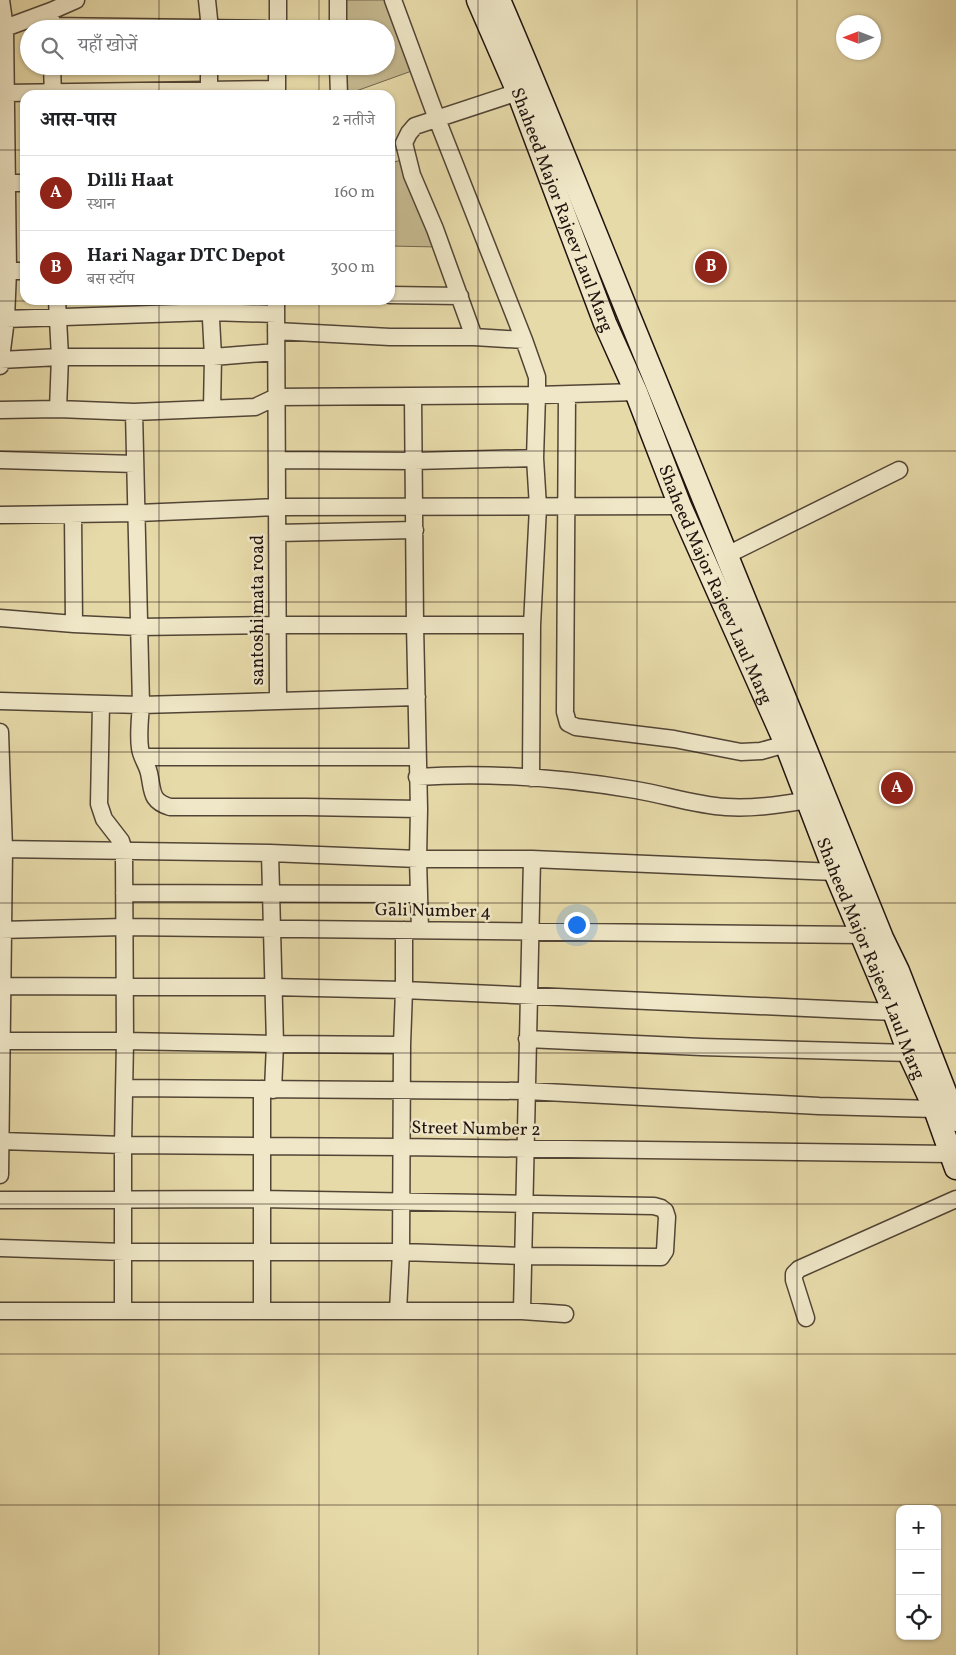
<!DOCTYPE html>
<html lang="hi">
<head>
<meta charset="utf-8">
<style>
	:root { --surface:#fff; --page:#f2f2f2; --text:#202124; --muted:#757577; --line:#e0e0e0; --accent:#8f2418 }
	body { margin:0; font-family:Vollkorn,"Noto Serif Devanagari",serif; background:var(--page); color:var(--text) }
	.controls { position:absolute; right:15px; bottom:15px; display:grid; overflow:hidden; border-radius:10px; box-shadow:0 1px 4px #0004 }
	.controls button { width:45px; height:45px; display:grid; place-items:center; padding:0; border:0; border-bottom:1px solid var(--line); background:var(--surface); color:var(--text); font:25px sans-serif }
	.compass { position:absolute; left:836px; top:15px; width:45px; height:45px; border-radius:50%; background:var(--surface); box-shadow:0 1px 4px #0004; rotate:270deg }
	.you { position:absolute; left:576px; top:924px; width:18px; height:18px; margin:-12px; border:4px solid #fff; border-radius:50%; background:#1a73e8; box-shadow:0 0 0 8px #1a73e833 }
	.badge { display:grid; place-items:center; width:32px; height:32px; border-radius:50%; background:var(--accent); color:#fff; font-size:16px; font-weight:700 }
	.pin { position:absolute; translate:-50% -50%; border:2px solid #fff; box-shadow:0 1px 5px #0006 }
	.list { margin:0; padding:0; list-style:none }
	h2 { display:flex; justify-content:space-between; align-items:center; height:65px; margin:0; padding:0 20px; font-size:21px }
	h2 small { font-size:16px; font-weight:400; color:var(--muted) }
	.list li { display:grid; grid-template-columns:32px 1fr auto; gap:15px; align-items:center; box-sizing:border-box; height:75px; padding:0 20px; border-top:1px solid var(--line) }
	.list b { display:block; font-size:19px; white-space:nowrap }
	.list p { margin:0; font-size:16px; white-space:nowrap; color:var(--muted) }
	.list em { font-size:16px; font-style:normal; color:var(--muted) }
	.icon { flex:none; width:28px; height:28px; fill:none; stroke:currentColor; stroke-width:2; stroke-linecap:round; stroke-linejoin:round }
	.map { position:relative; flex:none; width:956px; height:1655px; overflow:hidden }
	.search { position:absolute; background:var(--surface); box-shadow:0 1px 4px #0004; left:20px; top:20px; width:375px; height:55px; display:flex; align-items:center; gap:12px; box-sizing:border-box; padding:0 18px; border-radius:28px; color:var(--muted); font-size:19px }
	.panel { position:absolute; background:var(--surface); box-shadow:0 1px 4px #0004; left:20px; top:90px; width:375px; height:215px; border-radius:15px }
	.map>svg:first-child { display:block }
	.green { fill:#c5b88f; stroke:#72664f }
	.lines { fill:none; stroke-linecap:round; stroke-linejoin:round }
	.street-casing { stroke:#524536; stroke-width:19 }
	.secondary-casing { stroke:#20130f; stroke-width:25 }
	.street { stroke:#efe7c7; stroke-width:16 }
	.secondary { stroke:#efe7c7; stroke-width:22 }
	.grid { fill:none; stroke:#20130f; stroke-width:1; stroke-opacity:0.55 }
	.labels { text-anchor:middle; stroke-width:5; stroke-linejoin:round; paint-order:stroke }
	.street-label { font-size:18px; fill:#20130f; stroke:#efe7c7 }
</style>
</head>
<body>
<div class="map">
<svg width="956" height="1655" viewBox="0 0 956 1655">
	<rect width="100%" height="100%" fill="#e7daa9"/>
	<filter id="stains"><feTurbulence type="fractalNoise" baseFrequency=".004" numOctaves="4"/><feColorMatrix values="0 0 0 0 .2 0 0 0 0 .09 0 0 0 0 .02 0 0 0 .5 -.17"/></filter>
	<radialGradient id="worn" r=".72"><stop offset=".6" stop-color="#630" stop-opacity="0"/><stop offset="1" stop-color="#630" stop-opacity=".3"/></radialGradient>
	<!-- green -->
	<path class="green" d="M345,0H397L420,68L345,95L343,66H386V29H344Z
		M402,160L439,247L390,246V163Z"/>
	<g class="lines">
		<!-- street casing -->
		<g class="street-casing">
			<path id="street" d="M207,0L210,29
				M338,0V29
				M393,0L437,119L524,340L537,377V395L535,458L538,507L532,625L531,778
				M51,11L76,0
				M51,26L265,29
				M5,28L51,11V29
				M278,29V0
				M52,66L53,95
				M338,66L339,95
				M6,93L277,89
				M209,95V66
				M277,95V66
				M6,183H25
				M8,271H25
				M390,295L460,296
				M57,300L60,357L58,409
				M210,300L213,357L212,409
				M6,319L210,312L276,314
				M276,331L390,337H474L524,340
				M474,337L435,229L412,175L404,143L409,133L415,126L518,92
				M0,360L60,357H213L276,352
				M0,366L6,319L8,271L5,28L1,0
				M567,395L565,712L568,723L576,727L674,739L741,752L761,751L786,744
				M413,396L415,625L419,809L418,859L420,930
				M0,410L58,409L134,412L141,705C140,719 138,734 140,748C141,757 147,764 149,773C153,791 150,801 170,807H306L419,809
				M134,412L255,407L276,397L537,395L636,392
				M0,460L135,464
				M277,460L414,461L535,458
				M0,515L138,513L277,507L680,506
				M73,515L74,624
				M277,533L415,530
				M727,555L899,470
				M0,618L74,624L139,627L277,625H532
				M0,701L141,705L278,701L276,300
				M278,701L417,697
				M101,704L99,804L104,819L121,841L124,851L125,1041L275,1044L270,853
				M0,732L4,849L0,1175
				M143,757H417
				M417,777C490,772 564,778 636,790C666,795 695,805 726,807C754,809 781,805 808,800
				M0,849L270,853L418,859H532L835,872
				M124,893L419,894
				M0,930L124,927L863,935
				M0,986L272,987L404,990V930
				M527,1039L701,1047L909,1053
				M1,1041H125L123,1145V1311
				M124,1088L526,1091L819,1106L935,1109
				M262,1089V1311
				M273,1090L275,1044L402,1045L404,990L894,1012
				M1,1141L123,1145L401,1147L951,1154
				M0,1200L261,1199L654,1206L661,1208L665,1211L667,1217L665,1251L661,1257L523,1256L401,1252L398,1311
				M0,1248L124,1252H401L402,1045
				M0,1311H522L565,1314
				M522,1311L532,859
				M806,1318L794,1280V1274L799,1269L956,1199"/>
		</g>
		<!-- secondary casing -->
		<g class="secondary-casing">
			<g id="secondary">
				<path id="s1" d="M478,0L518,92L605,323L636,392L680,506L786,744L835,872L894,1012L909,1053L935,1109L956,1168"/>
				<path d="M499,0C553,125 602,251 654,377C731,563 806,751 882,938L898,971L956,1120"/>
			</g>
		</g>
		<!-- street -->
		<use href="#street" class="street"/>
		<!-- secondary -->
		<use href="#secondary" class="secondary"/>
	</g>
	<!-- grid -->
	<path class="grid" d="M159,0V29M319,0V29M478,0V1655M637,0V1655M797,0V1655M159,66V95M319,66V95M0,150H25M390,150H956M159,300V1655M319,300V1655M0,301H956M0,451H956M0,602H956M0,752H956M0,903H956M0,1053H956M0,1204H956M0,1354H956M0,1505H956"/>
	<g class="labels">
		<!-- street labels -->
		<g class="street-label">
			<text dy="6" stroke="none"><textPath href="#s1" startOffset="226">Shaheed Major Rajeev Laul Marg</textPath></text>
			<text dy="6" stroke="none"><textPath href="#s1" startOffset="631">Shaheed Major Rajeev Laul Marg</textPath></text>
			<text transform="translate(257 610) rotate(-90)" y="6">santoshi mata road</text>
			<text transform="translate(433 910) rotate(1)" y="6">Gali Number 4</text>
			<text dy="6" stroke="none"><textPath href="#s1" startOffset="1036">Shaheed Major Rajeev Laul Marg</textPath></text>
			<text transform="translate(476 1128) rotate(1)" y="6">Street Number 2</text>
		</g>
	</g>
	<rect width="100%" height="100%" filter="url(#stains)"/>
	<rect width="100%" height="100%" fill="url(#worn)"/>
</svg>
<div class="controls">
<button>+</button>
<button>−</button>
<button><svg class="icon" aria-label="locate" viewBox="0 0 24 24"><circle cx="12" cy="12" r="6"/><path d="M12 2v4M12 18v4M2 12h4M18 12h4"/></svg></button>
</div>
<svg class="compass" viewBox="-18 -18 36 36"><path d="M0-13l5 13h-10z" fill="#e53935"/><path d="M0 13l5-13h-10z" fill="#757577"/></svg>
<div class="you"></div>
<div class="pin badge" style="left:897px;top:788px">A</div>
<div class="pin badge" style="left:711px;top:267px">B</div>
<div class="search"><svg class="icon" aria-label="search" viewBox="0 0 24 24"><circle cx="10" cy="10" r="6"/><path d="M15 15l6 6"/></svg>यहाँ खोजें</div>
<section class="panel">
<h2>आस-पास<small>2 नतीजे</small></h2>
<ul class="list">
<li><span class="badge">A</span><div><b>Dilli Haat</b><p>स्थान</p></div><em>160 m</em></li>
<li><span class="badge">B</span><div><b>Hari Nagar DTC Depot</b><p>बस स्टॉप</p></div><em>300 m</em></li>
</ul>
</section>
</div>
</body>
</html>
